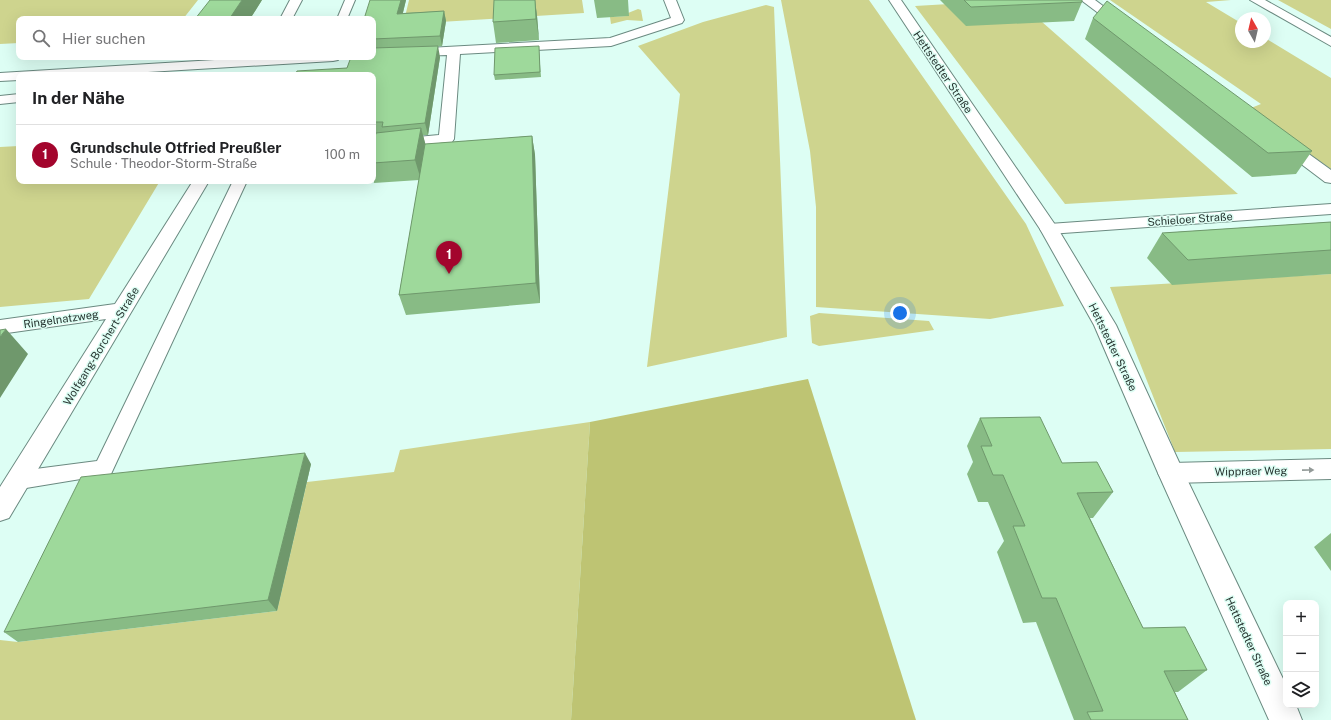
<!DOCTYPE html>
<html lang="de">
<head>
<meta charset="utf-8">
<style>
	:root { --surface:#fff; --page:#f2f2f2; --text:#202124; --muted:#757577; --line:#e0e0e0; --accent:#a3052d }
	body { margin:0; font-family:"Public Sans",sans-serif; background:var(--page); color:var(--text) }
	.controls { position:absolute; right:12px; bottom:12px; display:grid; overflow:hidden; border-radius:8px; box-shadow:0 4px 16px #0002 }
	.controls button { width:36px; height:36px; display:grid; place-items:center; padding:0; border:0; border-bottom:1px solid var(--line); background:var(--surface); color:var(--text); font:20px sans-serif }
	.compass { position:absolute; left:1235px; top:12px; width:36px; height:36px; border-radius:50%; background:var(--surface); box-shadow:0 4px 16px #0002; rotate:352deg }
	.you { position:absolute; left:900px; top:313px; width:14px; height:14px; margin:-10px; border:3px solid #fff; border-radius:50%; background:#1a73e8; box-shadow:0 0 0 6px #1a73e833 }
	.badge { display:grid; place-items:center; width:26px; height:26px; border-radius:50%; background:var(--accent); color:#fff; font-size:13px; font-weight:700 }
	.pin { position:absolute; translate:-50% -33px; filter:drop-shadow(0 1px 2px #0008) }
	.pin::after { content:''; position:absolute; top:21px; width:14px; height:12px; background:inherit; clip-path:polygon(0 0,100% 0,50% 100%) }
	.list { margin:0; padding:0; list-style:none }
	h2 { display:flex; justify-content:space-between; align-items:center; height:52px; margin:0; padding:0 16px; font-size:17px }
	h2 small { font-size:13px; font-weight:400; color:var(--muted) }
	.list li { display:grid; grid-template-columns:26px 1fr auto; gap:12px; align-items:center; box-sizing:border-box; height:60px; padding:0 16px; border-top:1px solid var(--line) }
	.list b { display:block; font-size:15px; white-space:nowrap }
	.list p { margin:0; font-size:13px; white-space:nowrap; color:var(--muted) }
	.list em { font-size:13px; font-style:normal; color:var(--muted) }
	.icon { flex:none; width:22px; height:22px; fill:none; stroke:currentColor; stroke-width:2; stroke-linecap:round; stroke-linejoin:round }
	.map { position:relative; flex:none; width:1331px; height:720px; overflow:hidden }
	.search { position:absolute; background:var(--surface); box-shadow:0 4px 16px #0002; left:16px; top:16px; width:360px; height:44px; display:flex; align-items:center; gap:10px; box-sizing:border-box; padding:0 14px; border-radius:8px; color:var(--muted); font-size:15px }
	.panel { position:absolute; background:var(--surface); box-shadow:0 4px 16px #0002; left:16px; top:72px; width:360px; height:112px; border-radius:8px }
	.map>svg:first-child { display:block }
	.green { fill:#ced48e }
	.forest { fill:#bec473 }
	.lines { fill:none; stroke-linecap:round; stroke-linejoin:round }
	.lane-casing { stroke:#6b8a81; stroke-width:2 }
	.street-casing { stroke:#6b8a81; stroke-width:2 }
	.secondary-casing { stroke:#6b8a81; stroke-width:2 }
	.lane { fill:#fff; fill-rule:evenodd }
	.street { fill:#fff; fill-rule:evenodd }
	.secondary { fill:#fff; fill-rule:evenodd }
	.wall { fill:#88bb85 }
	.shaded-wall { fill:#6f986c }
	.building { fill:#9ed99b; stroke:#6f986c }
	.oneway { fill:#939a98 }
	.labels { text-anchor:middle; stroke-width:3; stroke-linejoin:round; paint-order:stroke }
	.street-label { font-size:11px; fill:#273430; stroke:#ddfef4 }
</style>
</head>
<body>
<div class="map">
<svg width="1331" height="720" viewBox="0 0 1331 720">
	<rect width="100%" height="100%" fill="#ddfef4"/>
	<!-- green -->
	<path class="green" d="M0,0H198L183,19H19V43L0,44Z
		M409,0H582L584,13L440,22L404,21Z
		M781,0H869L1026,224L1064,306L990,319L816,307V207L810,151Z
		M1017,0L1238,194L1065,204L915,6Z
		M1110,0H1231L1206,2L1241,23V42H1265V38L1331,78V169L1246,110L1261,104Z
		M1278,0H1331V29Z
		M766,5L774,7L787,337L647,367L680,94L638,46L703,22Z
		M638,9L641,10L643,21L627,20L611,24L610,17L628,16V13Z
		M19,146V181H160L89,299L0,307V147Z
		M1331,274V449L1175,452L1110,287Z
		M819,313L929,321L934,330L819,346L812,343L810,316Z
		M590,422L571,720H0V640L18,642L277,611L307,482L394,472L400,450Z"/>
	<!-- forest -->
	<path class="forest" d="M808,379L916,720H571L590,422Z"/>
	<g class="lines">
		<!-- lane casing -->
		<g class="lane-casing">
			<path id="lane" d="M345,0H355L347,19H337Z
				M19,94V102L0,104V96Z
				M233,181H247L111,474L20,489L13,486L10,480L13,474L20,471L97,461Z"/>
		</g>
		<!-- street casing -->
		<g class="street-casing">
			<path id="street" d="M290,0H302L292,19H280Z
				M664,0H676L684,20L682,23L611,46L460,54L454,139L452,142L373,151V141L439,135L447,55L368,58L373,57V51L610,38L671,18Z
				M1081,0H1095L1131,27L1129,30H1121Z
				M1250,0H1265L1331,37V46Z
				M265,57H340L338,60L333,61L98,75H19V80L0,81V73Z
				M1282,137L1288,139L1331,170V183L1325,182L1276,145L1274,142L1276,139Z
				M193,181H209L9,518L0,521V487L106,319L0,334V320L115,304Z
				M1331,204V214L1049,234L1043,233L1040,229L1043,225L1049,224Z
				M1331,459V479L1171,483L1162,480L1158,473L1162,466L1171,463Z"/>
		</g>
		<!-- secondary casing -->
		<g class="secondary-casing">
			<path id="secondary" d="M889,0H901L1058,229L1116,325L1184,473L1286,685V705H1296L1302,720H1269L1158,473L1094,325L1040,229Z"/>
		</g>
		<!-- lane -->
		<use href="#lane" class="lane"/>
		<!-- street -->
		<use href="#street" class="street"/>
		<!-- secondary -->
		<use href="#secondary" class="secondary"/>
	</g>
	<!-- wall -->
	<path class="wall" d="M262,0L250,19H195Z
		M370,0H406L403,13L444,11L446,21L442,46L424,47L440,57L428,135H423L425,144L532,136L535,155L540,303L406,315L399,295L419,180L374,183L373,178V145L376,133L373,134V19Z
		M535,0L537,16L539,40L496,43L493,22Z
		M594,0H628L629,16L597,18Z
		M940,0H1082V2L1074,21L966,26Z
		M1093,18L1312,151L1296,174L1252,177L1085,39Z
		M539,51L541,77L495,80L494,75Z
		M1331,222V274L1172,285L1147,258L1162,233Z
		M980,418L1062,463L1113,492L1093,518H1090L1143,628L1207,670L1178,692H1175L1188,720H1074L1036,622L1023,623L997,552L1004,541L988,502H978L967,474L973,462L967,446Z
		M311,464L277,611L18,642L4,632Z
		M1331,533V571L1314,547Z"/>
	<!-- shaded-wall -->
	<path class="shaded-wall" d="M242,0H262L250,19H230V18Z
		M401,0H406L400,24L397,14Z
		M535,0L537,16L539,40L536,19Z
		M444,11L446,21L442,46L440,36Z
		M438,46L440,57L428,135L425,123Z
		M421,128L426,146L421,180L415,160Z
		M532,136L535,155L540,303L536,283Z
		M6,329L28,354L0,398V337Z
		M305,453L311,464L277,611L268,600Z"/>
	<!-- building -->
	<path class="building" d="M210,0H242L230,18L195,19Z
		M370,0H401L397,14L444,11L440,36L373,39V19H364Z
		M494,0H535L536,19L493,22Z
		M964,0H1082V2L971,7Z
		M1107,1L1312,151L1268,153L1093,18Z
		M438,46L425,123L382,127L383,122H373V75H295L297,71L347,68L351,57H373V48Z
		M539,46L540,72L494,75L495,48Z
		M421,128L415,160L373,163V145L376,133Z
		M532,136L536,283L399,295L425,144Z
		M1331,222V250L1188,260L1162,233Z
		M6,329L0,337V330Z
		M1040,417L1062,463L1097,462L1113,492L1077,493L1143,628L1185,627L1207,670L1164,671L1188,720H1091L1087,712L1103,711L1056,598H1042L1013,526H1025L1003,475H993L981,446H992L980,418Z
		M305,453L268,600L4,632L81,477Z"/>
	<!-- one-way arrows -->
	<defs><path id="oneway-solid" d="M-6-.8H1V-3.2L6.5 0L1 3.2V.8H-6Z"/></defs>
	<use class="oneway" href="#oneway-solid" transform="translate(1308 470) rotate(-1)"/>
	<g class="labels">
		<!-- street labels -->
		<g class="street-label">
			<text transform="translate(943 72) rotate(56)" y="4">Hettstedter Straße</text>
			<text transform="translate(1190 219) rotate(-4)" y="4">Schieloer Straße</text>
			<text transform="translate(61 319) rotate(-8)" y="4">Ringelnatzweg</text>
			<text transform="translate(101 346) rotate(-59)" y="4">Wolfgang-Borchert-Straße</text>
			<text transform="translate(1113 347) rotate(64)" y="4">Hettstedter Straße</text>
			<text transform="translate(1251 471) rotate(-1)" y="4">Wippraer Weg</text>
			<text transform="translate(1249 641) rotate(65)" y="4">Hettstedter Straße</text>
		</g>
	</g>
</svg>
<div class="controls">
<button>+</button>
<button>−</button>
<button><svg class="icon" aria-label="layers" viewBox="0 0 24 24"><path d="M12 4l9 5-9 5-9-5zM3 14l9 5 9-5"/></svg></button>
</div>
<svg class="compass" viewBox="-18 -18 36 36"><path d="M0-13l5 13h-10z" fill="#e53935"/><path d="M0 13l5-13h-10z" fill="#757577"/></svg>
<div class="you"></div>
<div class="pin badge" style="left:449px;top:274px">1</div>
<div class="search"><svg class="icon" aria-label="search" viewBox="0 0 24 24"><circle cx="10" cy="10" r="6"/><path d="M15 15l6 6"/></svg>Hier suchen</div>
<section class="panel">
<h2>In der Nähe<small></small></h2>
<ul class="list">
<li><span class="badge">1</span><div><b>Grundschule Otfried Preußler</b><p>Schule · Theodor-Storm-Straße</p></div><em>100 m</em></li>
</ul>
</section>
</div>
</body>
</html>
